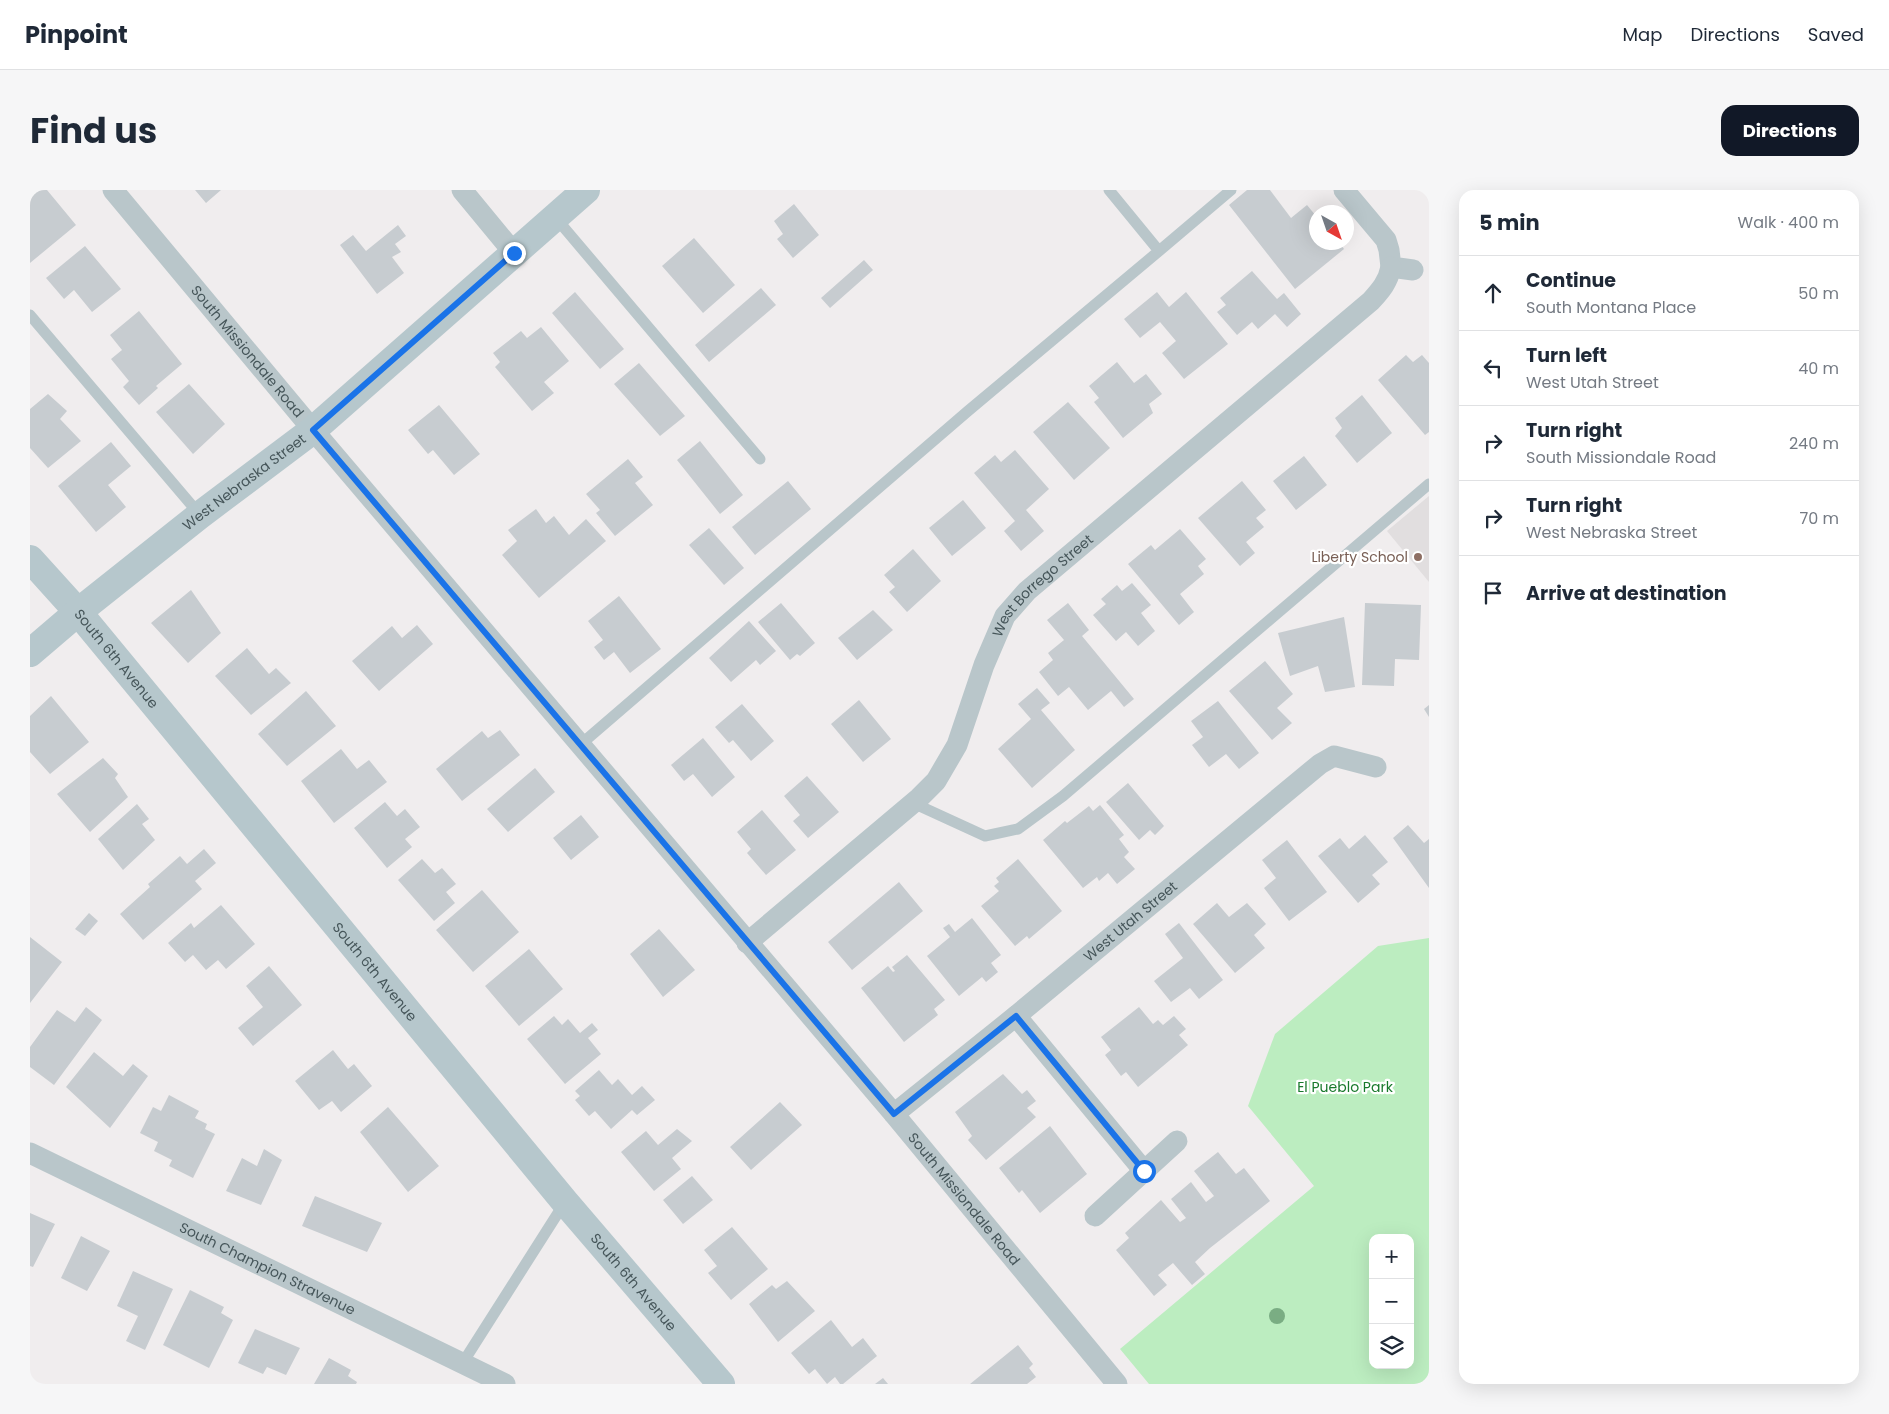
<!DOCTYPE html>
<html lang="en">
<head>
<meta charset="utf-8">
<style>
	:root { --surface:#fff; --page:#f6f6f7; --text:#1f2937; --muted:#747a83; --line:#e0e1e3; --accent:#111827 }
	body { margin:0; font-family:Poppins,sans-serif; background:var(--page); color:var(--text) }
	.controls { position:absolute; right:15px; bottom:15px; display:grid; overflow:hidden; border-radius:10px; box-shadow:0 5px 20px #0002 }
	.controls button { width:45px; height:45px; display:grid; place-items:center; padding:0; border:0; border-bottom:1px solid var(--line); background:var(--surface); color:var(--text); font:25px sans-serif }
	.compass { position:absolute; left:1279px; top:15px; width:45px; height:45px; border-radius:50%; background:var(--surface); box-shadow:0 5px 20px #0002; rotate:140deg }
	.stop { position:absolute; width:15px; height:15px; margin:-11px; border:4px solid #1a73e8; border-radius:50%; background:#fff }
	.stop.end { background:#1a73e8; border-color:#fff; box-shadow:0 1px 5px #0008 }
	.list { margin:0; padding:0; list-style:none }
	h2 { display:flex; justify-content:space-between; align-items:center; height:65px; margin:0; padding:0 20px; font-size:21px }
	h2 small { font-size:16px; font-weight:400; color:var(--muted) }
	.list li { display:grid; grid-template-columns:32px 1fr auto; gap:15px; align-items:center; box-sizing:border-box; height:75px; padding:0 20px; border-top:1px solid var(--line) }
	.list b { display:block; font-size:19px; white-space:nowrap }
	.list p { margin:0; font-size:16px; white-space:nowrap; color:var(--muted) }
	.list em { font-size:16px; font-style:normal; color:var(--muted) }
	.icon { flex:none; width:28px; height:28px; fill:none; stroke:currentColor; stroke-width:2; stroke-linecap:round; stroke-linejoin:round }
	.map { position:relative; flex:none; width:1399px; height:1194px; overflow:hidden; border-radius:15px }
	header { display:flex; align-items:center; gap:30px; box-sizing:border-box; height:70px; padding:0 25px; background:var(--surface); border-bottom:1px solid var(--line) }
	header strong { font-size:24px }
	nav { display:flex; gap:28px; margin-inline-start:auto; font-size:18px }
	.intro { display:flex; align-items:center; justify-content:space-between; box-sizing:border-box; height:120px; padding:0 30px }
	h1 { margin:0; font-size:35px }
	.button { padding:12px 22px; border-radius:15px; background:var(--accent); color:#fff; font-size:18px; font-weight:700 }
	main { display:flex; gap:30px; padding:0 30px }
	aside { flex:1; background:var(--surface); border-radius:15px; box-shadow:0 5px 20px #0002 }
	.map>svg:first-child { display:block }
	.education { fill:#e1dedf }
	.green { fill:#bcedc0; fill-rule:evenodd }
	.building { fill:#c7ccd0 }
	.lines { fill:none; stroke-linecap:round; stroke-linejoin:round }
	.lane { stroke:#b9c6ca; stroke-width:11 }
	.street { stroke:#b9c6ca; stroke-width:21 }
	.secondary { stroke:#b6c7cc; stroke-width:28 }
	.tree { fill:#7aad83 }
	.route { stroke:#1a73e8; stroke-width:6 }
	.education-dot { fill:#8d6e63; stroke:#fff; stroke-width:2 }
	.labels { text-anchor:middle; stroke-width:4.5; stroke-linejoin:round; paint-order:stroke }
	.street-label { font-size:14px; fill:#46565a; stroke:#fff }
	.education-label { font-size:14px; fill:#785e54; stroke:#fff; text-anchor:end }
	.park-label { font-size:14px; fill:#19792c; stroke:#fff }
</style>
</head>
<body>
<header>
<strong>Pinpoint</strong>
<nav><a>Map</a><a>Directions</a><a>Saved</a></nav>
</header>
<div class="intro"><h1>Find us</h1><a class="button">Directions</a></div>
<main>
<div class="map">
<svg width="1399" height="1194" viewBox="0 0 1399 1194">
	<rect width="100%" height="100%" fill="#f0edee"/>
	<!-- education -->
	<path class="education" d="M1399,306V392L1357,341Z"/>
	<!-- green -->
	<path class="green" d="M1399,748V1194H1119L1090,1159L1284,996L1218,916L1245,844L1348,756ZM1343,1048H1380V1175H1343Z"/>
	<!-- building -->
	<path class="building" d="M0,0H17L46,35L0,73Z
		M165,0H191L176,13Z
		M1217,0H1240L1261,28L1277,15L1286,26V52H1309L1314,59L1265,99L1199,15Z
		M764,14L789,45L763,68L747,49L753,44L744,31Z
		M368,35L376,46L365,54L371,62L362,67L374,83L347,104L310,55L323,45L336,61Z
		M664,48L705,95L673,123L632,76Z
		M55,56L91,99L62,122L44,100L34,109L16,88Z
		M834,70L843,80L800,118L791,108Z
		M1222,81L1247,109L1254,103L1271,124L1257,137L1245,124L1228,139L1222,132L1207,145L1187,122L1196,115L1190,108Z
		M731,98L746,115L679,172L665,155Z
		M545,102L594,159L570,179L522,123Z
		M1127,102L1139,117L1156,102L1198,154L1154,189L1132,163L1146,151L1130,132L1110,148L1094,129Z
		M109,121L152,174L126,196L128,198L109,215L93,197L99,191L81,169L92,160L80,145Z
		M511,137L539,171L514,192L524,203L502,221L465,177L470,172L463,163L491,141L497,148Z
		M1376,165L1383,172L1392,165L1399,173V242L1395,245L1348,190Z
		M1087,172L1104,193L1116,184L1132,204L1119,214L1123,223L1093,248L1064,212L1069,208L1059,196Z
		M609,173L655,226L630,246L584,194Z
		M159,194L195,234L163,264L126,222Z
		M18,204L37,221L30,229L51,251L18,278L0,258V219Z
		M1332,205L1362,243L1327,273L1305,246L1312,238L1305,228Z
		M1038,212L1080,258L1044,290L1003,242Z
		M409,215L450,264L424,285L403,260L398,264L378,240Z
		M670,251L713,305L690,324L647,270Z
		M81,252L101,276L78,295L96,317L66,342L28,296Z
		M985,260L1019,299L996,320L1014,341L991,361L974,341L985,331L944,283L965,265L971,272Z
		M1274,266L1297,295L1266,320L1243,291Z
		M598,269L613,287L605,293L623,315L585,346L566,323L570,320L556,304Z
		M758,291L781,319L725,365L702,337Z
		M1212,291L1236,320L1226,328L1234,337L1216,352L1225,363L1210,376L1168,328Z
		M933,310L956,338L922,366L899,338Z
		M506,319L516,333L524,326L539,345L556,329L576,351L509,408L472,365L487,351L478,340Z
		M679,338L714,378L694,395L659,355Z
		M1150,339L1176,369L1168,376L1174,384L1150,404L1164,422L1149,435L1098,374L1121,355L1125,360Z
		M883,359L911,391L877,422L859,402L865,397L854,385Z
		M1102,393L1121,415L1111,423L1125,441L1108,456L1096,442L1086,451L1063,425L1076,414L1071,409L1087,395L1092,401Z
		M161,400L191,443L158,473L121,433Z
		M589,406L631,459L600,483L584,462L574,470L564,457L573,450L558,431Z
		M751,413L785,453L770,466L767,464L760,470L728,432Z
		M1038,413L1059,440L1052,446L1104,509L1094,517L1081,501L1058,520L1039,497L1028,506L1009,482L1023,470L1018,463L1034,450L1017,430Z
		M1335,413L1391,415L1389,470L1365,469L1364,496L1332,495Z
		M843,420L863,440L827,470L808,448Z
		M1314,427L1325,497L1295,502L1288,476L1260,486L1248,443Z
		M719,431L746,461L730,475L726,470L701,492L679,468Z
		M387,435L403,454L349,501L322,471L362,436L372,448Z
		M217,458L239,484L246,478L261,493L221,525L185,486Z
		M1235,471L1263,504L1247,518L1262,533L1242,550L1199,501Z
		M1007,498L1020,513L1011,520L1045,560L1002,598L968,559L1001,529L988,514Z
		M276,501L306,536L257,576L228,544Z
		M21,506L59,552L20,584L0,562V526Z
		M829,510L861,549L833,572L801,534Z
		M1188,511L1229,563L1209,579L1196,564L1179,577L1162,555L1173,547L1161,531Z
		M712,514L744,551L721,571L703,550L699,553L685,537Z
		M1399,515V527L1394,519Z
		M470,540L490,565L432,611L406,579L452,541L458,548Z
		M673,548L705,587L682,607L663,584L654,591L641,575Z
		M311,559L327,579L339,570L357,592L304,633L271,591Z
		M73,568L88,584L85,588L98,607L60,642L27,604Z
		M505,578L525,602L478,642L457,619Z
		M777,586L809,622L778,648L763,631L770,625L754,606Z
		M1098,593L1134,636L1125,645L1120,640L1109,650L1076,612Z
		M355,612L367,626L375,619L390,637L375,649L382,657L357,678L324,638Z
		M107,614L119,629L112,634L125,650L93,680L68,649Z
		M1070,615L1094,645L1089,649L1099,662L1094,667L1105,679L1087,694L1078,683L1069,691L1067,687L1053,698L1013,650L1035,631L1037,633L1059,616L1063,621Z
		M732,620L766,660L736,685L717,663L721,659L707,642Z
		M551,625L569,647L541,670L523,648Z
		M1378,635L1394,653L1399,649V698L1363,648Z
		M1335,645L1358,672L1342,685L1350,694L1328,713L1288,666L1310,648L1319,659Z
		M1257,650L1297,702L1259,731L1234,698L1246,688L1232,670Z
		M174,659L186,673L165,691L172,699L113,750L90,724L120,697L118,694L150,666L157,674Z
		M392,669L405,683L412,678L426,694L416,702L425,713L404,731L368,690Z
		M988,669L1032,721L999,749L997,746L985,756L951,716L969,701L964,696L969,692L966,688Z
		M869,692L893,721L822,780L798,752Z
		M452,700L489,742L443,782L406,740Z
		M1187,713L1199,727L1217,713L1236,734L1224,745L1235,758L1205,783L1163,734Z
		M191,715L225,754L196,779L188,770L176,780L163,765L155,772L138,753L161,733L164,738Z
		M59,723L68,731L55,746L45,739Z
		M942,728L971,765L961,773L968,782L956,792L952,787L929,806L897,766L920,747L913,738L919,734L925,742Z
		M1149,733L1193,790L1169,809L1160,798L1141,812L1124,791L1153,768L1135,744Z
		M629,739L665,780L633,807L600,764Z
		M0,747L32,772L0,813Z
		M499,759L533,799L489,836L455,796Z
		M877,765L915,810L904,819L908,825L874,852L831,798L858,776L863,782L865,781L862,777Z
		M239,776L272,815L223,856L208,838L233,817L216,796Z
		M56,817L72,830L24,895L0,877V857L27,820L45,832Z
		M1109,817L1123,834L1128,830L1133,835L1144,826L1156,839L1149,845L1158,855L1108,897L1096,882L1091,886L1075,865L1081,860L1071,847Z
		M524,826L532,835L538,829L550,843L562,833L568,840L558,848L571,864L535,894L497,849Z
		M303,860L318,879L324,874L342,896L311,922L302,911L289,920L265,891Z
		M64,862L93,886L103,874L118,886L80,938L36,897Z
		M569,880L582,895L588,889L602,905L612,896L625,910L607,925L602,920L581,939L565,921L559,926L545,910L550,906L545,901Z
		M973,884L992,904L997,900L1006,911L997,918L1006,927L956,970L938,950L942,946L925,922Z
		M139,905L169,921L165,928L177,934L175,939L185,944L163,988L139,976L142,970L124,961L128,952L110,943L123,917L131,921Z
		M750,912L772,935L721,980L700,957Z
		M358,917L409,976L378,1002L330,942Z
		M1020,936L1057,984L1010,1023L992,1000L989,1003L969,978Z
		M647,939L662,951L642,968L651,979L624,1001L591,962L616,941L628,955Z
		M234,959L252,970L231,1015L196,1001L212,968L227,976Z
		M1188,962L1206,984L1214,978L1240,1011L1180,1058L1165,1072L1175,1084L1162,1095L1143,1073L1128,1085L1137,1095L1124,1106L1086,1060L1099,1048L1095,1043L1131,1010L1150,1032L1156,1028L1141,1009L1161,992L1176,1012L1184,1006L1164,981Z
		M662,986L683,1010L653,1034L633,1010Z
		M285,1006L352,1033L337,1062L272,1036Z
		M0,1023L25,1034L3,1077L0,1076Z
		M702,1037L738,1079L701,1110L678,1083L687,1076L674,1060Z
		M51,1046L80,1061L57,1101L31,1088Z
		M103,1081L143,1099L115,1160L96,1151L108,1126L87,1116Z
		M757,1091L785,1121L748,1152L719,1114L742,1095L746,1099Z
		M160,1100L194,1117L191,1123L203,1130L179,1178L133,1155Z
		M801,1130L822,1157L833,1148L847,1166L813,1194H810L805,1187L797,1194L785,1179L779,1184L761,1163Z
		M225,1139L270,1158L256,1185L237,1177L233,1184L208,1173Z
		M988,1155L1003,1174L999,1178L1006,1187L997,1194H940Z
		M299,1168L321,1180L318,1186L327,1192L326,1194H284Z
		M853,1188L858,1194H845Z"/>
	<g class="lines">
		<!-- lane -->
		<path class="lane" d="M1079,0L1129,61L1201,0
			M525,27L730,269
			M0,125L170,325
			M550,555L938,221L1129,61
			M883,613L955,646L988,639L1033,606L1399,294
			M432,1174L535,1012"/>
		<!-- street -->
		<g class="street">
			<path id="s1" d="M83,0L283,240L864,924L1087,1194"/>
			<path d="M432,0L484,63"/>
			<path d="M1314,0L1356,50L1359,60L1361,77L1383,80"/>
			<path id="s2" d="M717,753L889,608L906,591L927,555L954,475L975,426L997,401L1341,111C1351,100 1358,92 1361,77"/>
			<path d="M986,826L1114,981"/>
			<path id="s3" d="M864,924L986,826L1290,574L1304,566L1346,577"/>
			<path id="s4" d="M0,963L475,1194"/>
			<path d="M1065,1026L1147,951"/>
		</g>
		<!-- secondary -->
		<g class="secondary">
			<path id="s5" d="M0,369L48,422L535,1012L691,1194"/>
			<path id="s6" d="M0,463L48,422L170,325L283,240L556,0"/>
		</g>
	</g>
	<!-- trees -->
	<circle class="tree" cx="1247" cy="1126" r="8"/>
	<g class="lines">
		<!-- route -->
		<path class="route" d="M484,63L283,240L864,924L986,826L1114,981"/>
	</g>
	<!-- markers -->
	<circle class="education-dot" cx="1388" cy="367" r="5"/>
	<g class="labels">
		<!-- street labels -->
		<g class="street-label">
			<text dy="5" stroke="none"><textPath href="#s1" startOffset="210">South Missiondale Road</textPath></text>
			<text dy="5" stroke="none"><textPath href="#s6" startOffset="274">West Nebraska Street</textPath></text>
			<text dy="5" stroke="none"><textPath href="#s2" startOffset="476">West Borrego Street</textPath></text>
			<text dy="5" stroke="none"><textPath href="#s5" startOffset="132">South 6th Avenue</textPath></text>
			<text dy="5" stroke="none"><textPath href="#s3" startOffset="305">West Utah Street</textPath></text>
			<text dy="5" stroke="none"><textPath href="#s5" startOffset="538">South 6th Avenue</textPath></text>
			<text dy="5" stroke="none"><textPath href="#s1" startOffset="1320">South Missiondale Road</textPath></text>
			<text dy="5" stroke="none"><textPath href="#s4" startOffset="264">South Champion Stravenue</textPath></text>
			<text dy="5" stroke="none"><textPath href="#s5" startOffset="942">South 6th Avenue</textPath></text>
		</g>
		<!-- education labels -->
		<g class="education-label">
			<text x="1378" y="372">Liberty School</text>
		</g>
		<!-- park labels -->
		<g class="park-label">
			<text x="1315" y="902">El Pueblo Park</text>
		</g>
	</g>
</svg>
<div class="controls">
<button>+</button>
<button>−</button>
<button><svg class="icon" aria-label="layers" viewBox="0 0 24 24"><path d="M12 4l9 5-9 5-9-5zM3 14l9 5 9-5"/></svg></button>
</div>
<svg class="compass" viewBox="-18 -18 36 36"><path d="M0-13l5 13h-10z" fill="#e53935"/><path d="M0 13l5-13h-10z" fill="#747a83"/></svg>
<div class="stop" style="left:1114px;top:981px"></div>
<div class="stop end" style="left:484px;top:63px"></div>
</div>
<aside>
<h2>5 min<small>Walk · 400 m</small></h2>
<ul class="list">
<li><svg class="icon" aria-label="ahead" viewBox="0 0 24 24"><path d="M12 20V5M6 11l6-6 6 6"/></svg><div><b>Continue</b><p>South Montana Place</p></div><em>50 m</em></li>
<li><svg class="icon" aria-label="left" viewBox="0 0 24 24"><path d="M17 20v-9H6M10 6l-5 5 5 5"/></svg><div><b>Turn left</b><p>West Utah Street</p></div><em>40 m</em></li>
<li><svg class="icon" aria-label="right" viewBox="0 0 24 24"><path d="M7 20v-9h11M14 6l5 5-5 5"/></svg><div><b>Turn right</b><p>South Missiondale Road</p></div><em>240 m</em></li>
<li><svg class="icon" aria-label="right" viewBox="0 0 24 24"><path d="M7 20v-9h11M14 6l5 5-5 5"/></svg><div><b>Turn right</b><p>West Nebraska Street</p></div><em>70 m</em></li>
<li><svg class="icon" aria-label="arrive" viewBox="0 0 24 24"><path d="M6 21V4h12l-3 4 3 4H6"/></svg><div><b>Arrive at destination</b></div></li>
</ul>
</aside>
</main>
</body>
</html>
